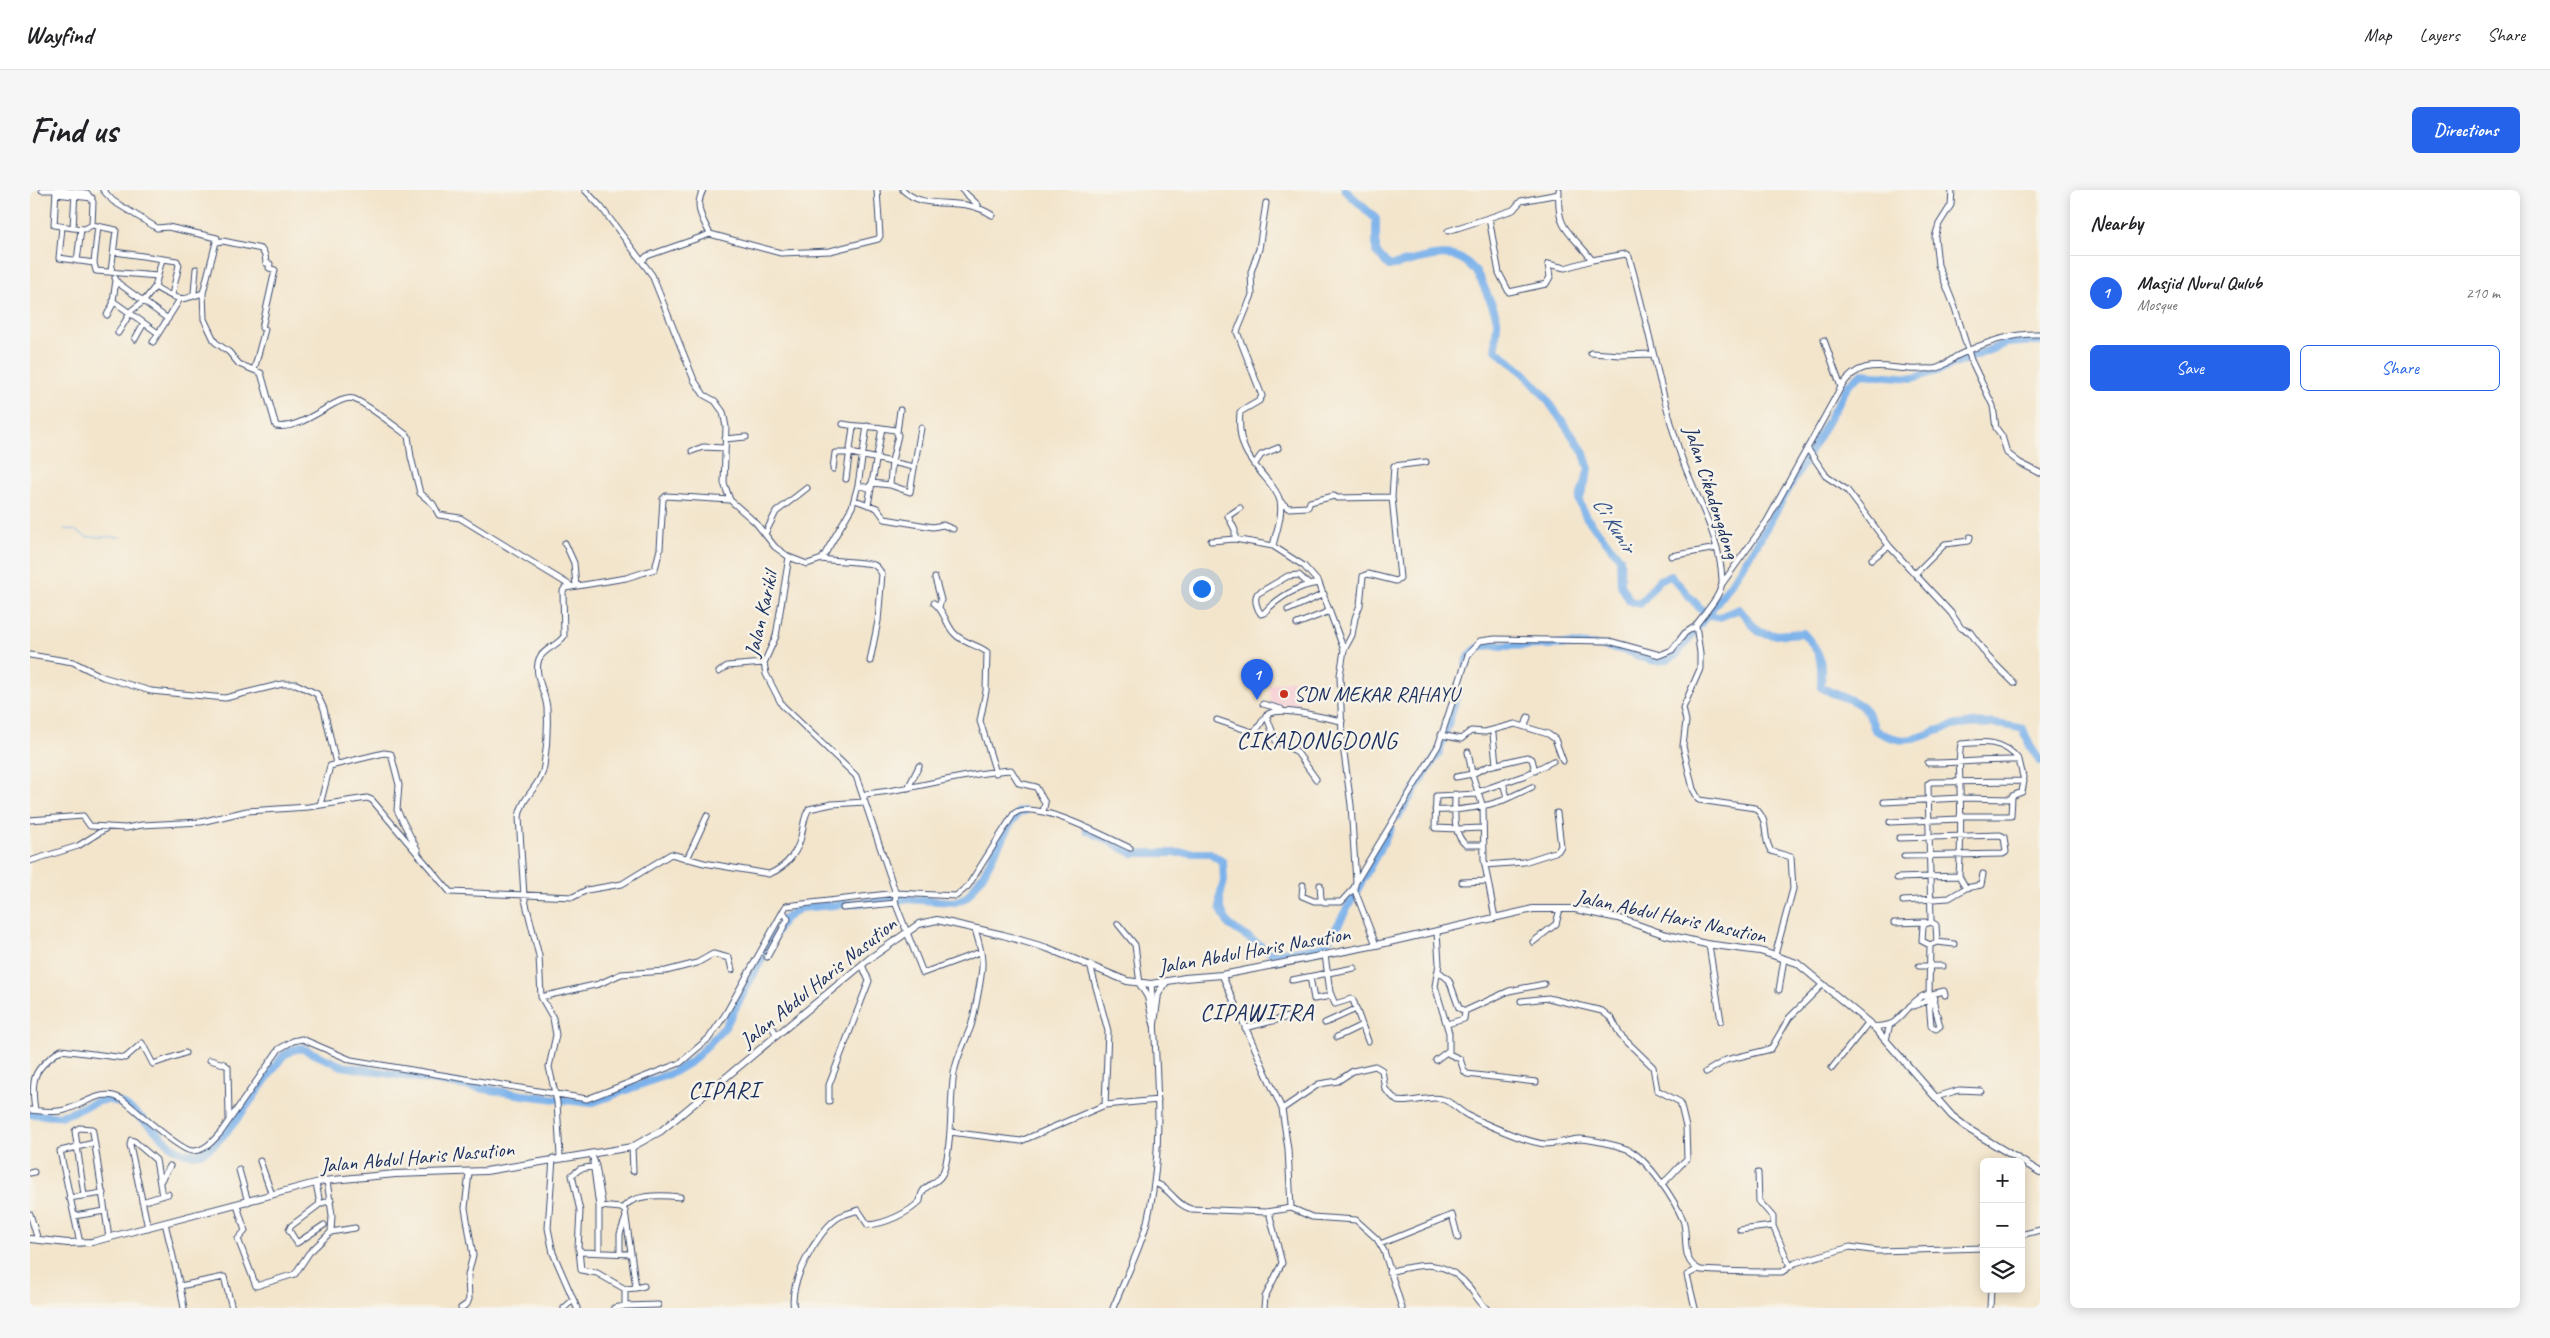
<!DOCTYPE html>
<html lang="en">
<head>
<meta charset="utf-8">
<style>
	:root { --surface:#fff; --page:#f6f6f6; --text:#202124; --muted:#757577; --line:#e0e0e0; --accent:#2563eb }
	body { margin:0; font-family:Caveat,sans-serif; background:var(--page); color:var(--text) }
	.controls { position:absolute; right:15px; bottom:15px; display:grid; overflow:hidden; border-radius:8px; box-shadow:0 2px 12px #0003 }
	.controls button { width:45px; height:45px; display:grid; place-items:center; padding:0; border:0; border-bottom:1px solid var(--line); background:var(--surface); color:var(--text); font:25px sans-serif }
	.you { position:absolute; left:1171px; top:398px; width:18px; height:18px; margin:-12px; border:4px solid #fff; border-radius:50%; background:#1a73e8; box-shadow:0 0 0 8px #1a73e833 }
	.badge { display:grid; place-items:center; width:32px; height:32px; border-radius:50%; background:var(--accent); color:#fff; font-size:16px; font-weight:700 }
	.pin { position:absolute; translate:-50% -41px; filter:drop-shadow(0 1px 2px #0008) }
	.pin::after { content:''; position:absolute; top:26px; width:18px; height:15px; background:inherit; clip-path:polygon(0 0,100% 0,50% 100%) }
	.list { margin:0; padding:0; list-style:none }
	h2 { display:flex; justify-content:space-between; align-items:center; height:65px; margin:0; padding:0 20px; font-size:21px }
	h2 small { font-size:16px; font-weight:400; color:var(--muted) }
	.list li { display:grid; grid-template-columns:32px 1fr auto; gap:15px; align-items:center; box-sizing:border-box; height:75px; padding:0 20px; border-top:1px solid var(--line) }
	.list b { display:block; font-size:19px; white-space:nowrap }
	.list p { margin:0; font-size:16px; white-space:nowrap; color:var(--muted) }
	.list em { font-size:16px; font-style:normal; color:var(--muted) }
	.actions { display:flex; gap:10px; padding:15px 20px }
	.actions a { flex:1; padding:11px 0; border:1px solid var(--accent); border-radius:8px; text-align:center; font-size:18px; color:var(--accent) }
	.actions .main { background:var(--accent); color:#fff }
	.icon { flex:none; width:28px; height:28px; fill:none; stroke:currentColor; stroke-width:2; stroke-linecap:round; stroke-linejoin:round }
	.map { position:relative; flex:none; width:2010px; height:1118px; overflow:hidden; border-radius:8px }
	header { display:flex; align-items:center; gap:30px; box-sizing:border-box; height:70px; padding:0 25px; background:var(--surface); border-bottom:1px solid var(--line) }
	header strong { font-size:24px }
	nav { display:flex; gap:28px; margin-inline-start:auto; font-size:18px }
	.intro { display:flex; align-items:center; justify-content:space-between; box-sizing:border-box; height:120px; padding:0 30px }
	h1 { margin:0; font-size:35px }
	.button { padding:12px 22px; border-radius:8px; background:var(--accent); color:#fff; font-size:18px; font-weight:700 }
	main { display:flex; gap:30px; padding:0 30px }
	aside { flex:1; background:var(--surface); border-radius:8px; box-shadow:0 2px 12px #0003 }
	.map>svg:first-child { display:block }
	.built { fill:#f6cfd6 }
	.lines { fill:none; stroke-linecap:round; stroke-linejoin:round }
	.stream { stroke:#7cb2eb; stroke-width:1 }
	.river { stroke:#7cb2eb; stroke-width:8 }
	.minor-casing { stroke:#3b4a6e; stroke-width:7 }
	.major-casing { stroke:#3b4a6e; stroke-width:8 }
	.minor { stroke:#fff; stroke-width:5 }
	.major { stroke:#fff; stroke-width:6 }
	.poi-dot { fill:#c8321e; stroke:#f7f3e8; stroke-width:2 }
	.labels { text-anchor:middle; stroke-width:5; stroke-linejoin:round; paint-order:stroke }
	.street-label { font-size:21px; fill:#1b2f5e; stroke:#f7f3e8 }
	.poi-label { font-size:21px; fill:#1b2f5e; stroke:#f7f3e8; text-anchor:start }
	.water-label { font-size:22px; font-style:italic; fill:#385688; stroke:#f7f3e8 }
	.quarter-label { font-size:24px; letter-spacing:1px; fill:#1b2f5e; stroke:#f7f3e8 }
</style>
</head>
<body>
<header>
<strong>Wayfind</strong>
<nav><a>Map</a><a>Layers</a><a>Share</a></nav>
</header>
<div class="intro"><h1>Find us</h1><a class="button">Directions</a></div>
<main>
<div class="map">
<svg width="2010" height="1118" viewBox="0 0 2010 1118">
	<rect width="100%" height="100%" fill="#f7f3e8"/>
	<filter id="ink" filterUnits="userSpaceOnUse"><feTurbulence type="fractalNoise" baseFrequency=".02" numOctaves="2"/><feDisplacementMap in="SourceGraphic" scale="10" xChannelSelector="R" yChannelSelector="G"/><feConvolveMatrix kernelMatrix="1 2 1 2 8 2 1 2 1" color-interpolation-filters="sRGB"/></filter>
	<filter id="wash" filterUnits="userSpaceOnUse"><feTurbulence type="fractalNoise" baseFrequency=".0096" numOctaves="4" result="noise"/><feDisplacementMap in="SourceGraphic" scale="20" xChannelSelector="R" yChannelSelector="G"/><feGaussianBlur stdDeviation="1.12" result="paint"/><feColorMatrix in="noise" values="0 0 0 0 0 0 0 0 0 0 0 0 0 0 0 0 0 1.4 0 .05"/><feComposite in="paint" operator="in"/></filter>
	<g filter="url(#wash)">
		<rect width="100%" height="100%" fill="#f3e5cc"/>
		<!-- built -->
		<path class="built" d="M1266,489L1269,514L1242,517L1239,495Z"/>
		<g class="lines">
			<!-- stream -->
			<path class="stream" d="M34,339L44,340L57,347H91"/>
			<!-- river -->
			<path class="river" d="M1315,0L1346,29V62L1359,76C1399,69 1433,47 1454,97C1458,107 1465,119 1467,130C1468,138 1464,148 1466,160L1494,183L1514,205L1553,261L1559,279L1549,311L1556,327L1590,368L1591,395L1600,411L1610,414L1629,390L1641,386L1677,426L1690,427L1709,419L1729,442L1743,445L1773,443C1792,463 1792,470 1791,497C1817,513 1835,505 1845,540C1883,562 1892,541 1928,535C1951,532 1971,533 1993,539L2000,556L2010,571
				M1436,474C1442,457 1455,453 1471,456C1510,456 1551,451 1590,459C1614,465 1622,479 1647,464L1700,395L1728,352L1819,194L1831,184L1883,188L1907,181L1977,153L2010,151
				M1368,626L1409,562L1428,502
				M1057,640L1102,663H1180L1193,672L1194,691L1190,706V718L1199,735L1242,763L1292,757L1303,744L1361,638
				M0,924C10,924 21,927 30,926C49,923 65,906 85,911C99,914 125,940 136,951C145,960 156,967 170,963C193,957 236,887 253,866L262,860L271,858L312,876L493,905L561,913L642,883L662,871L695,837L753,730L770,718L875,709L925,712L937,707L953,685L979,636L989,622L994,621"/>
		</g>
	</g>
	<g filter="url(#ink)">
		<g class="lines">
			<!-- minor casing -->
			<g class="minor-casing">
				<path id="minor" d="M12,0H26
					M26,0L24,35L43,38
					M28,0L57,3L63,12L62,35L86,40L81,82
					M73,0L83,11L127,38L138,37L187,48L173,103L161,107
					M555,0L571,17L622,85L664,190L674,205L685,211L693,222L696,237L694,293L700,310L726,333L745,357L759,367L746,446L734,473L736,484L752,515L826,586L866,704L865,712L893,783L950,762
					M673,0C664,17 672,28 680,44
					M873,0C897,23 931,4 962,25
					M932,0L948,15
					M1529,0C1526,42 1541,41 1562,70L1596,64L1599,67C1618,132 1629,199 1650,263C1664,305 1690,344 1692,389C1693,405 1675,422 1666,435L1670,463V479L1653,518L1656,531L1653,556L1663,599L1669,610L1725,618C1741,633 1731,645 1741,661L1761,667L1763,699L1745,765
					M1922,0L1921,15L1909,34L1905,47L1908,75L1925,118L1941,170L1963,216L1966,238L1972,246L1977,263L1990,273L2010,283
					M45,1L43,38L55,39L62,35
					M26,4L62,8
					M1236,13L1229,59L1221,82L1222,105L1207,142L1232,206L1229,211L1210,222C1207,255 1218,268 1238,291C1243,297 1248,303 1250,311C1253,325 1246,342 1243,356
					M1459,28L1469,83L1479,102L1516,94L1520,87L1518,74L1535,78L1562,70
					M68,36L64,73L66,81L128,86
					M32,37L29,68L64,73
					M1418,41L1483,20L1491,11L1529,4
					M187,52L193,51L231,59L235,65L236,73L240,74L239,78L245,80L232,138L235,139L224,180
					M85,62L147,71L149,75L142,105
					M47,71L51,39
					M612,71L617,66L680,44L751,63L800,61L848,49L850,46L847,0
					M85,88L88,93L138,129
					M86,90L83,111L128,143
					M125,97C135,103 156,116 164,103L166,79
					M173,103L174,129L185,152L199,162L209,174L231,183L246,236C274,241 308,203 324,209C337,214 366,237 378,246L381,267L390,303L403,314L409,325L430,328L541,396
					M77,125L84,112
					M88,143L102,120L114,111L125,97L132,69
					M105,149L114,133
					M1794,150L1811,197
					M123,152L150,109
					M1561,163L1590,165L1623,164
					M813,234C826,237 839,236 852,238L842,293L838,298L828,295L837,236
					M852,238L865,240L868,245L862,271L860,295
					M867,242L870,220
					M695,249L716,247
					M1777,258L1797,287L1817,300L1860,357L1921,423L1931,438L1940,442L1958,467L1984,493
					M662,261L673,257L695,258
					M1224,275L1231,265L1248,258
					M803,279L805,263H821L884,277
					M816,289L823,237
					M825,310L847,318L855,329L903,337L913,335L923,339
					M1251,312L1258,318L1278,317L1280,312L1304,306L1307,308L1362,307
					M838,315L842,293L860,295L880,302L891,238
					M735,344L746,322L777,298
					M1205,349V340L1198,326L1210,318
					M1181,351L1205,349L1243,356L1274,376L1289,393L1314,460L1310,485L1312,548L1321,615L1326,692L1324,698L1346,755
					M535,353L544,373L546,396
					M1641,366L1687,358
					M759,367L777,374L792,369L822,317L828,295
					M792,369C803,371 838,372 844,375C848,377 850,381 852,384L848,431L840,471
					M1842,369L1859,356
					M1886,383L1915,354L1939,351L1940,347
					M905,388L911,410L909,417
					M1278,394L1269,385L1258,386L1227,404C1224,410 1227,419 1231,424L1234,423C1247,408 1269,395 1289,393
					M1692,394L1737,331L1811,197C1829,169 1850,177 1879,179C1887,180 1894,178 1902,179C1913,179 1920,169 1929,165C1953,153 1983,143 2010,144
					M904,413C914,420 916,434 923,442C932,453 946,454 957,462L956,501L950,531L966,583
					M1258,420L1294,404
					M1267,434L1300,421
					M1314,460L1322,445L1325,428L1330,415L1333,386L1338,384L1366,391L1370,388L1362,307L1364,276L1396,272
					M0,465L43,472L73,487L121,501L195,508L252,494H266L287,504L294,519L306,574
					M689,482L697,476L734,473
					M1233,514L1251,519
					M1236,525L1246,551L1266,561L1286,589
					M1187,530L1222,542C1231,540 1231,527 1240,523C1255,517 1294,528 1312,531
					M1495,536L1498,527
					M1463,544L1466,574
					M1411,545L1431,549L1441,541L1455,542L1485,534L1518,544L1525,549L1533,571
					M1438,562L1442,583
					M1426,587L1442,584
					M878,598L889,576
					M1447,602L1496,585L1523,571
					M1425,604C1425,620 1422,644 1436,655H1453
					M1448,604L1406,606L1405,638L1428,639L1453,638
					M834,607L836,604L844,603C890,598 935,583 981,580L989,593L1006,597L1015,613L1013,622
					M1476,609L1502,597
					M1854,612L1930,608L1982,609
					M290,615L300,576L354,563L361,564L369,595L367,620L388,661
					M1405,620C1430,621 1451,618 1474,610L1477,607L1473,593
					M1930,626H1981L1982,606L1992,602L1994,591
					M0,630L53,626L60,636L96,638L112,635L171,632L217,621L278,617L337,608L342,610L420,702L543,707L557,700L592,694L641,664L674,673L739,684C757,677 769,661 772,642C774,634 774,626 779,619L802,614L835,612
					M1860,632L1930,629
					M1869,648L1970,645L1974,647L1976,662L1973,664L1874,666
					M657,669L677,626
					M0,671L48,656L78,637
					M1455,675L1494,672L1528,661L1531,656L1527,623
					M1929,686L1936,698L1951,695L1953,684
					M1867,688L1929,686C1931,656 1931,627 1930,597C1930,583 1928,567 1931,554C1954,551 1974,550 1989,570C1959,569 1928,573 1898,573
					M1326,692L1408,556L1438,465L1450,451L1465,449L1579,451L1630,465L1642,460L1655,443L1666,436
					M1432,692L1457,691
					M1273,695L1272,706L1284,711H1291
					M1290,695L1291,709L1294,712H1311L1324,698
					M1873,711L1919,708L1936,698
					M813,718L866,713
					M1465,728L1454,670L1453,617L1442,584L1459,576L1497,567L1502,569L1505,581
					M1864,733L1895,732
					M1088,734L1105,755L1110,794
					M1407,742L1409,774L1405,796L1419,843V864L1430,869L1434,881L1437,884L1506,892
					M1503,752L1526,734L1530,719
					M1907,752L1924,754
					M1679,755L1691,831
					M1900,755L1907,752L1906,735L1901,732
					M1295,765L1300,802L1305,814L1321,809L1323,810L1338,851
					M737,767L758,729L753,721
					M1060,775L1078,841L1075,915
					M1889,776H1913
					M1408,781L1419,790L1429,818L1435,821
					M1192,785L1252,919L1258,959L1261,1018L1282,1027L1326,1030L1347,1049L1354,1061L1372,1118
					M1280,787L1284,809L1301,806
					M1262,790L1324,778
					M1121,794L1123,817
					M1749,800L1754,769
					M1899,804L1900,755L1892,751L1893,735L1901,732L1898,594L1901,592L1994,591L1989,570
					M1902,804L1914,801L1915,805
					M511,807L569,794L591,784L636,781L667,773L683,764L699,768L702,780
					M1491,811L1518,808L1572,821L1582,829L1590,845L1623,877L1627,900L1650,912L1656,937L1657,969C1647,977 1642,987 1631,994
					M1899,811L1901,836L1906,839L1910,836L1903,810
					M1880,816H1884L1897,811
					M739,831L747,846
					M1295,833L1326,819
					M1417,834L1434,829L1435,821L1479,801L1514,794
					M1844,837C1850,836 1858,836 1863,833C1874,826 1889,800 1903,805L1904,809L1897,811V805
					M1215,838L1266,825
					M1307,847L1332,835
					M1856,850L1860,834
					M180,870L194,874L198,877L199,929
					M1406,870L1418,861
					M1802,878L1838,833
					M1676,882L1696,870L1741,859L1759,828L1793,794
					M1906,907L1929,900L1951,901
					M799,911V895L839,791L832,775
					M1252,919L1289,894L1308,891L1323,881L1345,876L1352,880L1355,899L1367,911C1381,914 1400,905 1412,909C1422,912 1428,920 1437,925C1453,933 1498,953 1515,954C1526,954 1538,950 1549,949C1559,949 1592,956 1601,961C1620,973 1644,1009 1653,1030C1659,1046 1649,1072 1671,1080C1698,1082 1725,1082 1752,1082L1765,1073L1820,1057L1848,1061L1954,1058
					M0,920C11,921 24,923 35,920C56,914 72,897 93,910C106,920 149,960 162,961C175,961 183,951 191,942L249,859L263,851L272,849L321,870L557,909L650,873L679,848L695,825L756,716L866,703L926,706L938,696L983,625C999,605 1080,649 1100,658
					M5,920C0,888 4,878 31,860L95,868L112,853L123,874L155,863
					M920,942L991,951L1075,915L1128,910
					M602,957L603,981
					M561,963L566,976L572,1012
					M530,967L527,912L519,877L526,845L523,828L511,807L509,766L494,706L489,627C491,607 512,595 514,576C517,557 518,536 517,518C516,502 503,486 509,469C514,458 528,456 534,446L533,401L535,398L596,388L625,379L630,359L633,309L636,306L700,310
					M523,968L518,1038L523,1063L547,1118
					M230,971L242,1005
					M563,972L569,1016V1062
					M566,976L550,979L542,985L550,1021L548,1058L552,1062L601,1064
					M209,980L218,1012
					M0,983L4,982
					M1728,983L1729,1011L1743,1027V1036L1760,1076
					M130,992L140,976
					M286,993L290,1014
					M1124,993C1140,997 1145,1015 1161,1019L1236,1022L1261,1018
					M54,1005L45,941L49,938L62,939L63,942L79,1048
					M39,1008L73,1003
					M112,1012L138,1004
					M207,1015L215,1041L208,1049L226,1096L265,1084L279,1063L301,1042L302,1025L297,991
					M569,1016L591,1018L595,1021L606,1098L595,1099V1116L584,1118
					M593,1018C604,1003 633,1005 650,1007
					M0,1024L8,1050
					M44,1026L75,1021
					M135,1033L150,1096L194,1087L202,1118
					M294,1035L267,1053L259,1040L261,1036L290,1014L301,1010
					M118,1038L100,955L101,950L104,951L126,970L132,1006
					M1710,1040L1743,1036
					M301,1042L325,1038
					M1991,1045L2010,1040
					M50,1053L30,961L64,953
					M1350,1054L1422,1025L1428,1048
					M549,1060L551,1080L567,1083L595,1099
					M590,1063V1044L596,1027
					M1359,1082C1392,1073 1416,1069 1439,1097C1445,1104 1449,1112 1456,1118
					M150,1096L154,1118
					M606,1098L614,1096
					M595,1116L628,1115
					M431,1118L437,1114L439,1109L438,1085L443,1065L435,1018L439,983
					M534,1118L543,1110
					M764,1118C758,1094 787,1043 806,1029C812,1024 821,1023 828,1020L838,1035C854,1034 879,1023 890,1011C892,990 910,998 915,977C923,946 919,914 924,883C927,866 935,852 941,836C944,826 953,782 952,772C952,761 948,749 945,739
					M1083,1118C1094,1091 1108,1064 1116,1036C1133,969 1128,899 1124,831
					M1234,1118L1235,1107L1252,1073L1239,1022
					M1665,1118L1657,1085L1668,1079
					M1960,1118L1961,1099"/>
			</g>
			<!-- major casing -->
			<g class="major-casing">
				<path id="major" d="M1110,794L1118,807L1123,831
					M1124,834L1128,804L1136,792
					M0,1049L38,1053L62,1052L293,991L365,984L456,981L602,957L631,941L839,769L889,734L907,730L973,745L1017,758L1097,791L1121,794L1155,788L1192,785L1346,755L1503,719H1545L1588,728L1633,744L1676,754L1730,761L1767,773L1844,837L1922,926L1940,940L2010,982"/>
			</g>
			<!-- minor -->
			<use href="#minor" class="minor"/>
			<!-- major -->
			<use href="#major" class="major"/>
		</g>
	</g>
	<!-- markers -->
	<circle class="poi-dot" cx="1254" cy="504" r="5"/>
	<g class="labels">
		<!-- street labels -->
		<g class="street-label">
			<text transform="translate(1682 302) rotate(72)" y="7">Jalan Cikadongdong</text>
			<text transform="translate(731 424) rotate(-77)" y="7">Jalan Karikil</text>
			<text transform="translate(1641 726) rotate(12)" y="7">Jalan Abdul Haris Nasution</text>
			<text transform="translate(1224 760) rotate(-10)" y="7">Jalan Abdul Haris Nasution</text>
			<text transform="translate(788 792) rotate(-39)" y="7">Jalan Abdul Haris Nasution</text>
			<text transform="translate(387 967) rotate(-5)" y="7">Jalan Abdul Haris Nasution</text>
		</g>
		<!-- poi labels -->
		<g class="poi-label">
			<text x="1264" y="511">SDN MEKAR RAHAYU</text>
		</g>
		<!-- water labels -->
		<g class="water-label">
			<text transform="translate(1585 334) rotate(58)" y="8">Ci Kunir</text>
		</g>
		<!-- quarter labels -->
		<g class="quarter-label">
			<text x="1287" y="558">CIKADONGDONG</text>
			<text x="1227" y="830">CIPAWITRA</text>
			<text x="694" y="908">CIPARI</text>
		</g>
	</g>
</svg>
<div class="controls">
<button>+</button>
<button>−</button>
<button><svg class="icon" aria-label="layers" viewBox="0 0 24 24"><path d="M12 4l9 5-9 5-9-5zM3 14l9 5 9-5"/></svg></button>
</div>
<div class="you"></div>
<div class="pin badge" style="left:1227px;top:510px">1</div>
</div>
<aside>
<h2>Nearby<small></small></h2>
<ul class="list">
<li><span class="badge">1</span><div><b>Masjid Nurul Qulub</b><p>Mosque</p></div><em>210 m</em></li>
</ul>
<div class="actions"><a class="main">Save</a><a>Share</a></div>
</aside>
</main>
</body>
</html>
